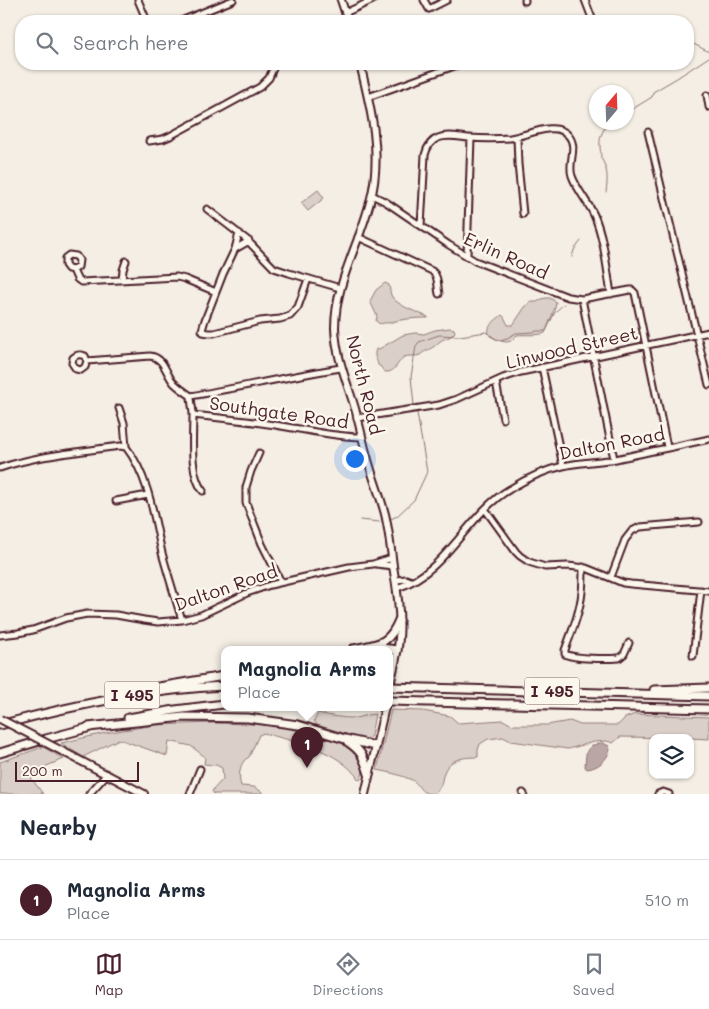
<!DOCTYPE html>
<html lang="en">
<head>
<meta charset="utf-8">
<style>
	:root { --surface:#fff; --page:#f2f2f3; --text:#1f2937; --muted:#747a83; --line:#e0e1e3; --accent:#4a1f2b }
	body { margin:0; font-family:Mali,sans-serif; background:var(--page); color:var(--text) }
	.controls { position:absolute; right:15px; bottom:15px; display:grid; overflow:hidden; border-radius:10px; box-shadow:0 1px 4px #0004 }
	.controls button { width:45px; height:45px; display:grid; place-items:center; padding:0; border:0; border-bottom:1px solid var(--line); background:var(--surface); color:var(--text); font:25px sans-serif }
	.compass { position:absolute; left:589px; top:85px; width:45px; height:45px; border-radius:50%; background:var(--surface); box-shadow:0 1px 4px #0004; rotate:19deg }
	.scale { position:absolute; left:15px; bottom:12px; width:124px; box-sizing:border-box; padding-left:5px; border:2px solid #4a1f2b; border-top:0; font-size:14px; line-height:18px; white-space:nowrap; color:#4a1f2b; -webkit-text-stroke:4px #fbf7ec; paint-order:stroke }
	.you { position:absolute; left:354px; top:458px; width:18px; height:18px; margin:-12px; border:4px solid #fff; border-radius:50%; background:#1a73e8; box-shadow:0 0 0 8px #1a73e833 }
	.badge { display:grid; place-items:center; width:32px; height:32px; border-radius:50%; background:var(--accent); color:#fff; font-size:16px; font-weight:700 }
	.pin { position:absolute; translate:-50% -41px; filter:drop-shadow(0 1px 2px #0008) }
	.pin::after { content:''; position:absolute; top:26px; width:18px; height:15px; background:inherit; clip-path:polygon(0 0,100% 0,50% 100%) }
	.popup { position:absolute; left:221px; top:646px; width:172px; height:65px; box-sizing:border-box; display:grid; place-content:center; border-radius:10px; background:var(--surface); filter:drop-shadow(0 1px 4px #0005); font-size:16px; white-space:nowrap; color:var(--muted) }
	.popup b { font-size:19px; color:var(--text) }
	.popup::after { content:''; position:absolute; left:50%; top:100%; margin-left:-10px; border:10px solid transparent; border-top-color:var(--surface) }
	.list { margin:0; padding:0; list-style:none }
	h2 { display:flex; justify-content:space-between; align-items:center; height:65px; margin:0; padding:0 20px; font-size:21px }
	h2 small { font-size:16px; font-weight:400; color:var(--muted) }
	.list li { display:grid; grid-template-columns:32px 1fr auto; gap:15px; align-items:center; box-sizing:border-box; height:80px; padding:0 20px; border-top:1px solid var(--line) }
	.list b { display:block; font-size:19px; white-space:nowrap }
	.list p { margin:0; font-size:16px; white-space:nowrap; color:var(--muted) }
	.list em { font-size:16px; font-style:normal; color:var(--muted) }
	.icon { flex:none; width:28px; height:28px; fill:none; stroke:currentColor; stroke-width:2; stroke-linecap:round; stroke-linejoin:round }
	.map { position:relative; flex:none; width:709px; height:794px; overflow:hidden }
	.search { position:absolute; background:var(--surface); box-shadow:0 1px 4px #0004; left:15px; right:15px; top:15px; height:55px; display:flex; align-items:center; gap:12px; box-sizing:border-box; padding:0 18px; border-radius:20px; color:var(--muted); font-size:19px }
	.sheet { height:145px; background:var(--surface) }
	nav { display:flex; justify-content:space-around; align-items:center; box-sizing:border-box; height:70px; border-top:1px solid var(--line); background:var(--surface); font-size:14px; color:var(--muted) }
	nav a { display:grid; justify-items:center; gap:2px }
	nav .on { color:var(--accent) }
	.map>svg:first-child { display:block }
	.green { fill:#dbd0c9; stroke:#92787a }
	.water { fill:#baa7a5; stroke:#8d7174 }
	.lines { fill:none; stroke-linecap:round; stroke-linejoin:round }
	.stream { stroke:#8d7174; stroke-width:1 }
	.minor-casing { stroke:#4a1f2b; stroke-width:9 }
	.major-casing { stroke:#4a1f2b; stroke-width:10 }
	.highway-casing { stroke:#4a1f2b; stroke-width:11 }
	.minor { stroke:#fbf7ec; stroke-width:5 }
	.major { stroke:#fbf7ec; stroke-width:6 }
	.highway { stroke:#fbf7ec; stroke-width:7 }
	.major-bridge-casing { stroke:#4a1f2b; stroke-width:10; stroke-linecap:butt }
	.major-bridge { stroke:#fbf7ec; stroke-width:6 }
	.labels { text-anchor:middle; stroke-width:5; stroke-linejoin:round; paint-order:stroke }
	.shield { fill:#fbf7ec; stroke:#7f6065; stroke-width:1 }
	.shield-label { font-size:16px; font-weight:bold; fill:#4a1f2b }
	.street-label { font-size:18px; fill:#4a1f2b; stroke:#fbf7ec }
</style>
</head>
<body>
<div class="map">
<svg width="709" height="794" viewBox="0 0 709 794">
	<rect width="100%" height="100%" fill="#f4eee4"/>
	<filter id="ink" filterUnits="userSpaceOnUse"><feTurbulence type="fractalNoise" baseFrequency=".02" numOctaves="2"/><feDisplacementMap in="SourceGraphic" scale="10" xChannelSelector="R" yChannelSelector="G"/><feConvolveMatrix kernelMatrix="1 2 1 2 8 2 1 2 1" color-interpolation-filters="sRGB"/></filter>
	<g filter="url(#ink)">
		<!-- green -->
		<path class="green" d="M318,190L324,198L308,211L301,203Z
			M385,283L389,285C390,289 390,294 392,297C398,306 419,313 428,317V318C415,318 401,319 388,323C383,322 380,326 376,321L377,316L370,301L376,290Z
			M546,298H550L556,302L555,308L545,333C536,336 526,334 517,335C515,337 513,339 511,341C504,344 496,339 490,336C485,326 495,321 502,315L504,317L508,325H513L525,307L531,302H537L542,299Z
			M450,328L454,329L455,332C450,339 445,337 439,342C433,348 433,347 426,351C425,351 421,354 420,355C415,357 408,355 404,357C398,361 395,373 386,372C383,371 382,369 381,367L378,365C377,358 373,358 376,349H379L403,335L415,333L424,334L435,330Z
			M391,710L423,711L450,716L458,723L503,720L512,725H547L570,721L580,725H618L625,718L635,714L709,717V739L690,738L620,737L613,743L607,741L594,742L568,749L511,741L503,737L488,739L480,744L478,750V757C462,757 447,759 443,776C441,785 441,787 434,794C418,794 422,786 412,780C401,775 389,772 377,770Z
			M318,713C331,716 342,718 355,718C362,717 368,714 375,714L371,736L366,740L317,725L314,721Z
			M213,723C241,724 269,723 297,730C306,732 314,736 323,738C327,739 330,738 334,740C351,746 368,760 361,779L359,780C339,749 297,743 264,733L259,735L249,757C239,761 238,777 241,786L254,787L262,792V794H214L212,791L223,779L222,768L216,765L204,764L205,757L191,746L169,741L167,756L119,739L83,757L61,743L105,733L155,725Z
			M43,747L64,759L44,767L31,778L43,794H0V762Z"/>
		<!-- water -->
		<path class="water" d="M603,743L609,746L610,750C607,760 598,768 587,769L585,767C586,751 585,745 603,743Z"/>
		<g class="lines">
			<!-- stream -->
			<path class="stream" d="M491,21L508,19L528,20L552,18L560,21
				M688,41L709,52
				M626,113L652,97L653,92L677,78L709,57
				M606,192C608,179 608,169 601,158C601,153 600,150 600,145C599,136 604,127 611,122
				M572,257L574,250L581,241
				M414,405L411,377L416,346L419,342L439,335L460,336L486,332L496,339L500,340L507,338L516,333L534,332L537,331H546L555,312L564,304
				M391,519L397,516L414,500L427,472L417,413
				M360,520L380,522"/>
			<!-- minor casing -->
			<g class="minor-casing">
				<path id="minor" d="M138,0L147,21
					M424,0L429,9L447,0
					M525,0V1
					M585,0L593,21
					M345,13L373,0
					M181,21L233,0
					M707,95L709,107
					M368,97L460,64
					M648,132L709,385
					M517,137L518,164L523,214
					M149,141L163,139L170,136L260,87L269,78L275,64
					M372,195L386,202L449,245L475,261L568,297L582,299L630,290H632L635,293L667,447
					M207,209L246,239L274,268L289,273L340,288
					M421,226L425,155C427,147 430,141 438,138C447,134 459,137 469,138C482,139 497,139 510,138C527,136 555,120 568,135C579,147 567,163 572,176C577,190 588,202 594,215C604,237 607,270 611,294
					M239,233L235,249L223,274L205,320L202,330L203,332L209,333H214L260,321L280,319L290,316L298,307L308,279
					M358,237L432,271C439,277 437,285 439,294
					M235,249L249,241
					M467,256L471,138
					M73,270L68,269L65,265V258L69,255L76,256L79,260L78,267L73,270L77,279L81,282L177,277L185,279L216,292
					M122,280L123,270L126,261
					M582,299L614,459
					M87,361L85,367L81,370L76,369L72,363L73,358C77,354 80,354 85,356L87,361L150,356C165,358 165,373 174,383C179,388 185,392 191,396
					M542,367L563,466
					M496,382L503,419
					M191,396C241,387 291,376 341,368
					M191,396C191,402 193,409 193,415C193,436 189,475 203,491
					M119,408L124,423L126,447
					M193,415C222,418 252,421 281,426C308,430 335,437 362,437
					M357,418L439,405L457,399L503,378L521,372L709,332
					M259,453L251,471L246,487V503L262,544L281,582
					M0,468C38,455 79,452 120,446L126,447C149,477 154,517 162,553C168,575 175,597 182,620
					M116,501L148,495
					M485,509L516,552L520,556L529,562L545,567L568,566L586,568L623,583L631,584L709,591
					M376,564L393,566
					M583,567C583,575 583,584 582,592C580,612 572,631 565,650V654C574,659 608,659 619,658L624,654L629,643
					M611,577L625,540L632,531L640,527L699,522
					M396,580L406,579L411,581
					M397,588C446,573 467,514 510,489C526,479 545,470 563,466C580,462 598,462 616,459C647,452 678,446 709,439
					M0,635L18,633L33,630L66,618L87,614L116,615L144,620L158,622L182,620L201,615L247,593L270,585L349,567L373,564L392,558
					M693,656L701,590
					M523,793L524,794
					M89,794L107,774
					M190,794L200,769
					M658,794L663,792L669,794"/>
			</g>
			<!-- major casing -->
			<g class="major-casing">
				<path id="major" d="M341,0L348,21
					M360,64C371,108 383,156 370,202C359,245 335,283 335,328C336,358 348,384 356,412C360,427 363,442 367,456C372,476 380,495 385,514C389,531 391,549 393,566C397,590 401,614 399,638C398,654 393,670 390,686
					M56,748L144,794
					M365,794L385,707"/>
			</g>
			<!-- highway casing -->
			<g class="highway-casing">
				<path id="highway" d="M373,647L397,650
					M353,649C378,644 389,645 399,620
					M390,687L709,696
					M153,688L224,676
					M654,690L709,688
					M390,701L709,709
					M128,718L175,710L224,704
					M0,725C73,705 148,689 224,686
					M88,727L184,717L248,718L298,725L345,739L376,746
					M348,742C362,751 364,758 369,774
					M0,753L46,739L91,727"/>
			</g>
			<!-- minor -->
			<use href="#minor" class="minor"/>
			<!-- major -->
			<use href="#major" class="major"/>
			<!-- highway -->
			<use href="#highway" class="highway"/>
			<!-- major-bridge casing -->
			<g class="major-bridge-casing">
				<path id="major-bridge" d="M0,719L56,748"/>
			</g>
			<!-- major-bridge -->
			<use href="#major-bridge" class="major-bridge"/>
		</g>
	</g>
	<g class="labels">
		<!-- shield labels -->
		<g class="shield">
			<rect x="524.5" y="677.5" width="55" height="27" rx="4"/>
			<rect x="104.5" y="681.5" width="55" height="27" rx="4"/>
		</g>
		<g class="shield-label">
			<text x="552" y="697">I 495</text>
			<text x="132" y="701">I 495</text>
		</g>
		<!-- street labels -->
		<g class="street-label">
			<text transform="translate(506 256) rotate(24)" y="6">Erlin Road</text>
			<text transform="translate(572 348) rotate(-13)" y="6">Linwood Street</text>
			<text transform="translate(364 385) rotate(76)" y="6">North Road</text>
			<text transform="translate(279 413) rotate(8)" y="6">Southgate Road</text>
			<text transform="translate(612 444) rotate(-11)" y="6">Dalton Road</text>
			<text transform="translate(226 588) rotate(-19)" y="6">Dalton Road</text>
		</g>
	</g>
</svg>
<div class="controls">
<button><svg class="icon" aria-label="layers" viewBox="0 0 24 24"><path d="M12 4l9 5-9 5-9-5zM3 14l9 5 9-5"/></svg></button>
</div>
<svg class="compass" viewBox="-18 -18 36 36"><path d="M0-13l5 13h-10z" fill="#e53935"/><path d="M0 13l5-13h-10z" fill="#747a83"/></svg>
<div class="scale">200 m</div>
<div class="you"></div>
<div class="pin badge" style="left:307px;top:768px">1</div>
<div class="popup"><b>Magnolia Arms</b>Place</div>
<div class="search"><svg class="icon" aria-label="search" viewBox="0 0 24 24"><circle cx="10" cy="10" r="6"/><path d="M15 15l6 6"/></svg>Search here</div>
</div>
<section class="sheet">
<h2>Nearby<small></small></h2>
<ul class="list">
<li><span class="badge">1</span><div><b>Magnolia Arms</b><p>Place</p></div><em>510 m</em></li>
</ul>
</section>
<nav>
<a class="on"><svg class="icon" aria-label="map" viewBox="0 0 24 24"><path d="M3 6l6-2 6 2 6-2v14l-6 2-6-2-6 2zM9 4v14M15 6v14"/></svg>Map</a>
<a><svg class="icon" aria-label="directions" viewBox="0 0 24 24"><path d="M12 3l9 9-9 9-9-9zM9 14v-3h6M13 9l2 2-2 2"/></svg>Directions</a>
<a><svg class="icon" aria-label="saved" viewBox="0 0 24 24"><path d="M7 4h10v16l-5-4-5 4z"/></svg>Saved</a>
</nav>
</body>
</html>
